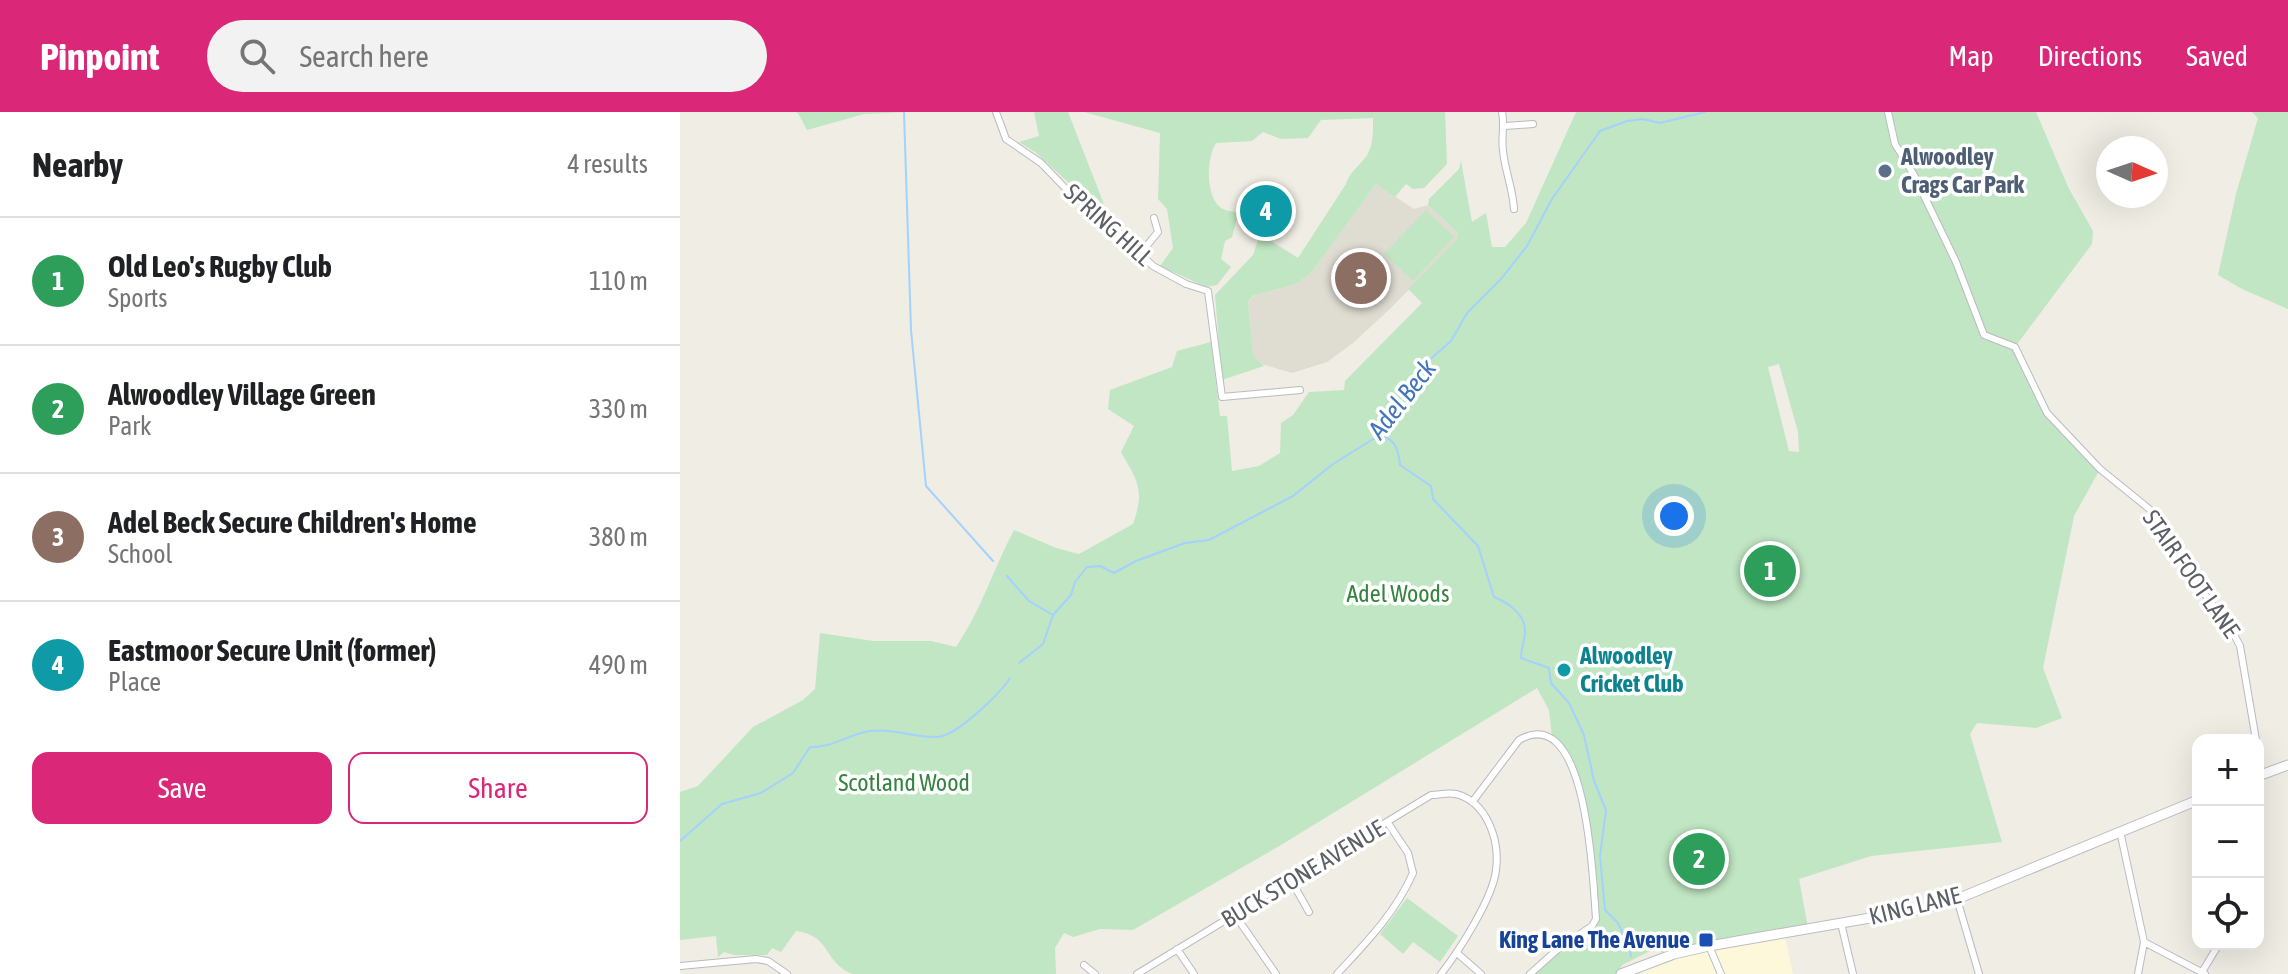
<!DOCTYPE html>
<html lang="en">
<head>
<meta charset="utf-8">
<style>
	:root { --surface:#fff; --page:#f2f2f2; --text:#202124; --muted:#757577; --line:#e0e0e0; --accent:#db2777 }
	body { margin:0; font-family:"Asap Condensed",sans-serif; background:var(--page); color:var(--text) }
	.controls { position:absolute; right:24px; bottom:24px; display:grid; overflow:hidden; border-radius:16px; box-shadow:0 8px 32px #0002 }
	.controls button { width:72px; height:72px; display:grid; place-items:center; padding:0; border:0; border-bottom:2px solid var(--line); background:var(--surface); color:var(--text); font:40px sans-serif }
	.compass { position:absolute; left:1416px; top:24px; width:72px; height:72px; border-radius:50%; background:var(--surface); box-shadow:0 8px 32px #0002; rotate:93deg }
	.you { position:absolute; left:994px; top:404px; width:28px; height:28px; margin:-20px; border:6px solid #fff; border-radius:50%; background:#1a73e8; box-shadow:0 0 0 12px #1a73e833 }
	.badge { display:grid; place-items:center; width:52px; height:52px; border-radius:50%; background:var(--accent); color:#fff; font-size:26px; font-weight:700 }
	.pin { position:absolute; translate:-50% -50%; border:4px solid #fff; box-shadow:0 2px 8px #0006 }
	.list { margin:0; padding:0; list-style:none }
	h2 { display:flex; justify-content:space-between; align-items:center; height:104px; margin:0; padding:0 32px; font-size:34px }
	h2 small { font-size:26px; font-weight:400; color:var(--muted) }
	.list li { display:grid; grid-template-columns:52px 1fr auto; gap:24px; align-items:center; box-sizing:border-box; height:128px; padding:0 32px; border-top:2px solid var(--line) }
	.list b { display:block; font-size:30px; white-space:nowrap }
	.list p { margin:0; font-size:26px; white-space:nowrap; color:var(--muted) }
	.list em { font-size:26px; font-style:normal; color:var(--muted) }
	.actions { display:flex; gap:16px; padding:24px 32px }
	.actions a { flex:1; padding:18px 0; border:2px solid var(--accent); border-radius:16px; text-align:center; font-size:28px; color:var(--accent) }
	.actions .main { background:var(--accent); color:#fff }
	.icon { flex:none; width:44px; height:44px; fill:none; stroke:currentColor; stroke-width:2; stroke-linecap:round; stroke-linejoin:round }
	.map { position:relative; flex:none; width:1608px; height:862px; overflow:hidden }
	header { display:flex; align-items:center; gap:48px; box-sizing:border-box; height:112px; padding:0 40px; background:var(--accent); color:#fff }
	header strong { font-size:38px }
	nav { display:flex; gap:44px; margin-inline-start:auto; font-size:28px }
	.search { width:560px; height:72px; background:var(--page); display:flex; align-items:center; gap:20px; box-sizing:border-box; padding:0 28px; border-radius:44px; color:var(--muted); font-size:30px }
	main { display:flex }
	aside { flex:1; background:var(--surface) }
	.map>svg:first-child { display:block }
	.commercial { fill:#fef8da }
	.education { fill:#dfdcd2 }
	.green { fill:#c1e6c3; fill-rule:evenodd }
	.lines { fill:none; stroke-linecap:round; stroke-linejoin:round }
	.stream { stroke:#a4d1ff; stroke-width:2 }
	.street-casing { stroke:#b9bbc0; stroke-width:8 }
	.secondary-casing { stroke:#babcc2; stroke-width:11 }
	.street { stroke:#fff; stroke-width:6 }
	.secondary { stroke:#fff; stroke-width:9 }
	.service-dot { fill:#5c6f8a; stroke:#fff; stroke-width:3 }
	.culture-dot { fill:#0f9aa8; stroke:#fff; stroke-width:3 }
	.transit-dot { fill:#1a4fb4; stroke:#fff; stroke-width:3 }
	.labels { text-anchor:middle; stroke-width:7; stroke-linejoin:round; paint-order:stroke }
	.service-label { font-size:24px; font-weight:bold; fill:#4e5e75; stroke:#fff; text-anchor:start }
	.street-label { font-size:24px; fill:#5c5f65; stroke:#fff }
	.park-label { font-size:24px; fill:#34833e; stroke:#fff }
	.culture-label { font-size:24px; font-weight:bold; fill:#0d838f; stroke:#fff; text-anchor:start }
	.transit-label { font-size:24px; font-weight:bold; fill:#164399; stroke:#fff; text-anchor:end }
	.water-label { font-size:26px; font-style:italic; fill:#4375ba; stroke:#fff }
</style>
</head>
<body>
<header>
<strong>Pinpoint</strong>
<div class="search"><svg class="icon" aria-label="search" viewBox="0 0 24 24"><circle cx="10" cy="10" r="6"/><path d="M15 15l6 6"/></svg>Search here</div>
<nav><a>Map</a><a>Directions</a><a>Saved</a></nav>
</header>
<main>
<aside>
<h2>Nearby<small>4 results</small></h2>
<ul class="list">
<li><span class="badge" style="background:#2e9e5b">1</span><div><b>Old Leo's Rugby Club</b><p>Sports</p></div><em>110 m</em></li>
<li><span class="badge" style="background:#2e9e5b">2</span><div><b>Alwoodley Village Green</b><p>Park</p></div><em>330 m</em></li>
<li><span class="badge" style="background:#8d6e63">3</span><div><b>Adel Beck Secure Children's Home</b><p>School</p></div><em>380 m</em></li>
<li><span class="badge" style="background:#0f9aa8">4</span><div><b>Eastmoor Secure Unit (former)</b><p>Place</p></div><em>490 m</em></li>
</ul>
<div class="actions"><a class="main">Save</a><a>Share</a></div>
</aside>
<div class="map">
<svg width="1608" height="862" viewBox="0 0 1608 862">
	<rect width="100%" height="100%" fill="#efede4"/>
	<!-- commercial -->
	<path class="commercial" d="M1105,825L1113,862H961L960,859L1006,843Z"/>
	<!-- education -->
	<path class="education" d="M696,72L734,97L748,93L778,121L776,128L712,195L673,231L647,250L612,261L578,251L573,243L568,190L574,184L616,172L631,161Z"/>
	<!-- green -->
	<path class="green" d="M115,0H229L184,2L127,18L118,1Z
		M354,0H388L427,100L424,103L355,40L339,30L359,24Z
		M404,0H765L767,52L744,76L733,77L726,72L715,85L696,72L631,161L616,172L573,184L568,190L573,243L584,254L542,268L535,183L573,143L580,122L618,146L666,72C669,61 678,55 685,46C694,35 693,18 693,6L641,8L628,26L601,27L583,20L572,29L536,31C526,46 525,88 543,97C547,99 552,99 556,100L557,106L552,125L545,129L541,147L551,155L537,173L526,175L480,154L493,136L487,97L478,87L480,21Z
		M896,0H1356L1389,77L1413,119L1412,132L1335,235L1367,301L1420,357L1394,404L1363,556L1382,606L1356,616L1297,611L1290,622L1322,730L1191,744L1119,767L1128,816L983,841L976,836L942,853L938,862H850L912,814L916,807L907,701L884,639L872,625L869,598L857,576L601,733L453,818L420,817L393,825L384,821L375,836L376,862H172C143,850 151,823 116,819L101,840L92,836L87,843H54L44,840L38,845L36,824L0,828V680L18,674L73,615L123,588L135,577L140,521L193,529H251L276,535C302,496 313,458 334,418L376,436L399,442L453,412C465,378 458,370 441,340L454,314L428,297L430,278L492,255L497,239L531,230L540,304H547L552,359L579,354L600,341L601,311L613,303L629,280L664,278L665,269L742,191L728,177L776,128L778,121L748,93L749,87L779,57L781,49L792,110L806,101L812,135H825L846,111ZM1099,252L1118,320L1119,340L1109,339L1088,255Z
		M1572,0H1608V197L1562,177L1538,163L1556,82L1578,6Z
		M746,98L774,125L733,169L704,142Z
		M727,786L778,824L760,850L733,830L723,842L700,822Z"/>
	<g class="lines">
		<!-- stream -->
		<path class="stream" d="M224,0L231,218L246,374L313,449
			M700,324C715,325 719,340 720,353L751,374L753,387L798,434L814,485C827,490 846,503 845,519C845,528 841,537 841,546L869,556L871,571L889,591L904,623L914,669L926,698L920,744L925,798L938,811L949,833L951,844
			M327,464L349,489L371,502
			M339,551L363,532L373,503L391,483L395,470L407,455L420,454L434,461L456,449L505,431L529,428L613,384L653,352L698,324L719,286L735,270L746,251L771,229L787,201L821,167L847,134L872,87L920,19L947,9L963,7L980,11L1025,0
			M0,729L42,692L81,681L113,661L130,635C152,636 169,622 190,619C213,616 235,626 258,625C276,624 320,582 330,566"/>
		<!-- street casing -->
		<g class="street-casing">
			<path id="street" d="M316,0L326,27L361,51L388,79L426,108L473,154L506,172L528,179L542,285L620,278
				M822,0C825,14 821,25 823,39C825,59 833,77 834,97
				M1208,0L1215,32L1234,63L1276,150L1304,223L1335,235L1367,301L1420,357L1473,400L1515,470L1549,513L1560,534L1576,628
				M825,14L853,12
				M460,142L478,120L474,106
				M1578,641L1581,663
				M793,689L839,628C908,588 913,770 916,807L912,814L878,837L850,862
				M1440,719L1464,830L1525,862
				M611,768L629,800
				M1277,787L1299,862
				M555,803L596,862
				M1161,811L1173,862
				M1029,834L1041,862
				M497,837L514,862
				M777,841L801,862
				M404,853L415,862
				M0,854L76,847L88,849L107,862
				M1522,860L1539,832
				M457,862L751,683C759,683 768,680 776,682C807,690 820,728 816,758C813,786 779,839 761,862
				M657,862C686,831 716,800 733,761L728,741L708,711
				M1458,862L1464,830"/>
		</g>
		<!-- secondary casing -->
		<g class="secondary-casing">
			<path id="secondary" d="M1578,664L1608,653
				M941,862L994,842L1029,834L1242,797L1277,787L1518,688"/>
		</g>
		<!-- street -->
		<use href="#street" class="street"/>
		<!-- secondary -->
		<use href="#secondary" class="secondary"/>
	</g>
	<!-- markers -->
	<circle class="service-dot" cx="1205" cy="59" r="8"/>
	<circle class="culture-dot" cx="884" cy="558" r="8"/>
	<rect class="transit-dot" x="1018" y="820" width="16" height="16" rx="4"/>
	<g class="labels">
		<!-- service labels -->
		<g class="service-label">
			<text x="1221" y="53">Alwoodley<tspan x="1221" dy="28">Crags Car Park</tspan></text>
		</g>
		<!-- street labels -->
		<g class="street-label">
			<text transform="translate(428 113) rotate(42)" y="8">SPRING HILL</text>
			<text transform="translate(1511 462) rotate(55)" y="8">STAIR FOOT LANE</text>
			<text transform="translate(623 762) rotate(-31)" y="8">BUCK STONE AVENUE</text>
			<text transform="translate(1235 794) rotate(-14)" y="8">KING LANE</text>
		</g>
		<!-- park labels -->
		<g class="park-label">
			<text x="718" y="490">Adel Woods</text>
			<text x="224" y="679">Scotland Wood</text>
		</g>
		<!-- culture labels -->
		<g class="culture-label">
			<text x="900" y="552">Alwoodley<tspan x="900" dy="28">Cricket Club</tspan></text>
		</g>
		<!-- transit labels -->
		<g class="transit-label">
			<text x="1010" y="836">King Lane The Avenue</text>
		</g>
		<!-- water labels -->
		<g class="water-label">
			<text transform="translate(722 287) rotate(-52)" y="9">Adel Beck</text>
		</g>
	</g>
</svg>
<div class="controls">
<button>+</button>
<button>−</button>
<button><svg class="icon" aria-label="locate" viewBox="0 0 24 24"><circle cx="12" cy="12" r="6"/><path d="M12 2v4M12 18v4M2 12h4M18 12h4"/></svg></button>
</div>
<svg class="compass" viewBox="-18 -18 36 36"><path d="M0-13l5 13h-10z" fill="#e53935"/><path d="M0 13l5-13h-10z" fill="#757577"/></svg>
<div class="you"></div>
<div class="pin badge" style="left:1090px;top:459px;background:#2e9e5b">1</div>
<div class="pin badge" style="left:1019px;top:747px;background:#2e9e5b">2</div>
<div class="pin badge" style="left:681px;top:166px;background:#8d6e63">3</div>
<div class="pin badge" style="left:586px;top:99px;background:#0f9aa8">4</div>
</div>
</main>
</body>
</html>
